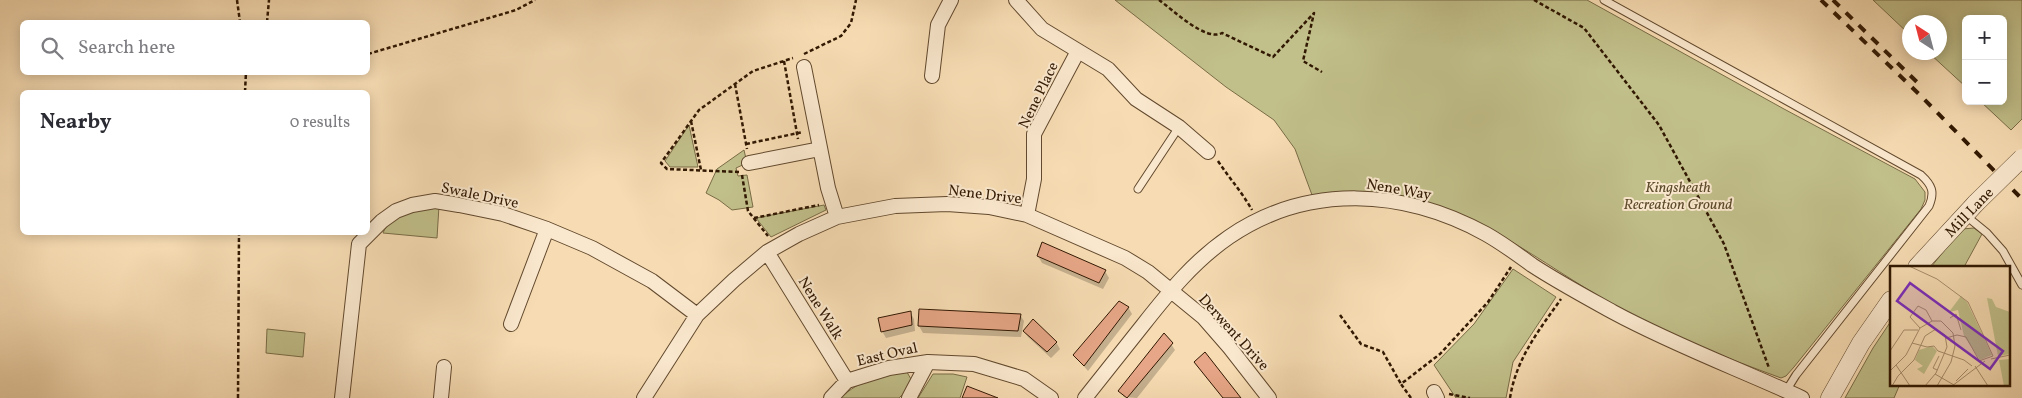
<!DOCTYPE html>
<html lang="en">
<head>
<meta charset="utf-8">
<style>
	:root { --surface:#fff; --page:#f7f7f7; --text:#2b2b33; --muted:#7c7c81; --line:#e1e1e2 }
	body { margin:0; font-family:Vollkorn,serif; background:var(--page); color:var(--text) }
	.controls { position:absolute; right:15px; top:15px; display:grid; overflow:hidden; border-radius:8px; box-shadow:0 2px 12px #0003 }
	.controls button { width:45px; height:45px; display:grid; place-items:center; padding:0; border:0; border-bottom:1px solid var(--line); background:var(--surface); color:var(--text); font:25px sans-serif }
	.compass { position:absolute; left:1902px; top:15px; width:45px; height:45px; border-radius:50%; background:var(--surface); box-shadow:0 2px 12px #0003; rotate:324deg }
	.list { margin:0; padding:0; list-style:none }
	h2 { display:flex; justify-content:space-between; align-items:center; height:65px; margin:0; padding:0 20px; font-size:21px }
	h2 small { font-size:16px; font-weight:400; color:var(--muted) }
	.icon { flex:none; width:28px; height:28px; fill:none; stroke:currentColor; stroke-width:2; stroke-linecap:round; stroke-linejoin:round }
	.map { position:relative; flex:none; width:2022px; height:398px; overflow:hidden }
	.search { position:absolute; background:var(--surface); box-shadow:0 2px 12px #0003; left:20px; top:20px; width:350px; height:55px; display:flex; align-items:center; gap:12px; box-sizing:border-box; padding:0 18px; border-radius:8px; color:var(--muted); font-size:19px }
	.panel { position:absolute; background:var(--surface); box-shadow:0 2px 12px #0003; left:20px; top:90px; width:350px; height:145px; border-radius:8px }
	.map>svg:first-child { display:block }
	.green { fill:#c1bf8a; stroke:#796c46 }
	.shadow { fill:#0003 }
	.building { fill:#e6a687; stroke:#311802 }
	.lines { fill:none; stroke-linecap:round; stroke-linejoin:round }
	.service-casing { stroke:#62492e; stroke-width:9 }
	.minor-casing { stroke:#62492e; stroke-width:16 }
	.tertiary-casing { stroke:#62492e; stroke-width:19 }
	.path { stroke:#311802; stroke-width:2.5; stroke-dasharray:4 2.5; stroke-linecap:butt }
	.service { stroke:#fae8ce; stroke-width:7 }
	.minor { stroke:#fae8ce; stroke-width:14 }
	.tertiary { stroke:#fae8ce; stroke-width:18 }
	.rail { stroke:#311802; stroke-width:4; stroke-dasharray:9 9; stroke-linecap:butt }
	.tertiary-bridge-casing { stroke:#62492e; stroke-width:19; stroke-linecap:butt }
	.tertiary-bridge { stroke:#fae8ce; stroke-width:18 }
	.labels { text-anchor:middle; stroke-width:4; stroke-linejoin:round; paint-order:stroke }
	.street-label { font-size:15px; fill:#311802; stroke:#fae8ce }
	.park-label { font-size:15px; font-style:italic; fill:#5c4a2b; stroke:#fae8ce }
	.inset-road { fill:none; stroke:#a88e6c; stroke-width:1 }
	.view { fill:#7b2cbf; fill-opacity:0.15; stroke:#7b2cbf; stroke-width:2.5 }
	.inset-edge { fill:none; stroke:#311802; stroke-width:2.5 }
</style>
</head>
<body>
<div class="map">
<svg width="2022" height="398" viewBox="0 0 2022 398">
	<rect width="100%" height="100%" fill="#f7dcb3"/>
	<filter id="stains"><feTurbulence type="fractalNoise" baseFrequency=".004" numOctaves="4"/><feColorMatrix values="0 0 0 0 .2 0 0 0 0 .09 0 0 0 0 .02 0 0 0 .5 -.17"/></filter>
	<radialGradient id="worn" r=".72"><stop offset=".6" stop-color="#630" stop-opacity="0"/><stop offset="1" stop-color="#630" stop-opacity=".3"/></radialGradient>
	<!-- green -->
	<path class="green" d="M1115,0H1587L1784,109L1915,179L1925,192V200L1921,209L1794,367L1786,376L1781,378C1724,357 1667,335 1614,305C1541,264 1473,205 1388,194C1362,190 1337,193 1312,195L1295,149L1274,120L1226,87Z
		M1873,0H2022V119L2011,130L1980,101H2003V19H1966V87L1929,53L1940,52V22H1910L1909,34Z
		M689,125L698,167H670L665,161Z
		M744,150L747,163L736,168L738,176L747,175L753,207L732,210L719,200L706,193L717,169Z
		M824,205L826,210L771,237L756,218Z
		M439,206L437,238L383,233C390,213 422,209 439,206Z
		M1974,228L1982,234L1964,267H1931L1962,229Z
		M1513,269L1556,297L1513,362L1506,398H1456L1434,365L1474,324Z
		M1891,321V384H1900L1894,398H1845L1873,348Z
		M267,329L305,333L303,357L266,353Z
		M905,369L911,379L909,388L899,398H841C858,380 882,376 905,369Z
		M933,374H953L967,377L960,398H918Z"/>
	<!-- shadow -->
	<path class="shadow" d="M1038,256L1105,271L1109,278L1103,289L1042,263Z
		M1128,307L1132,314L1088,371L1075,356Z
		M921,310L1020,315L1024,321L1021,337L923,333L919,326Z
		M910,312L914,319L915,331L886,338L882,331Z
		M1024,331L1056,342L1060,349L1051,358L1028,337Z
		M1171,344L1175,350L1137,398L1124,397L1120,391Z
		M1195,363L1239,398H1223Z"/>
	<!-- building -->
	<path class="building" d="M1042,242L1106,270L1099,283L1037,256Z
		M1119,301L1129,307L1084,366L1073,355Z
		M919,309L1021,314L1018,331L918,326Z
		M911,311L912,325L881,332L878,318Z
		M1033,319L1057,342L1047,352L1023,331Z
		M1164,333L1173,343L1127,398L1118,391Z
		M1205,352L1241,398H1223L1194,362Z
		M967,386L998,398H962Z"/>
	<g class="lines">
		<!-- service casing -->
		<g class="service-casing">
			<path id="service" d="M1604,0L1921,175C1932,185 1935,192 1929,206L1796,375L1786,391
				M1138,189L1179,127
				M1965,215L1987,233L2003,251L2022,285"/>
		</g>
		<!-- minor casing -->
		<g class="minor-casing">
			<path id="minor" d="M1016,0L1042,29L1108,69L1136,99L1179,127L1208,152
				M804,67L828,188L837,217
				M932,76L938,25L951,0
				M749,163L820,149
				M1027,215L1034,179V134L1078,51
				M767,252L847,381
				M511,324L547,229
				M1434,392L1437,398
				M342,398L359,244L382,221L396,211L412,205L435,201L459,205L503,214L547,229L592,248L652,281L697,315
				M441,398L444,367
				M644,398L697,315L734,280L767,252L799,234L837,217L895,206L947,204L989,207L1027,215L1125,258L1148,272L1203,317L1230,348L1269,398
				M831,398L847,381L889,368L928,362L974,364L1024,379L1051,398
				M909,398L928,362
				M1085,398C1104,374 1124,349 1143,325C1169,292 1194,261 1229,237C1308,183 1404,189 1486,234C1502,243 1517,254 1532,265C1558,282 1586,297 1613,312C1674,345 1739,369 1802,398"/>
		</g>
		<!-- tertiary casing -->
		<g class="tertiary-casing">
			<path id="tertiary" d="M1917,267L1976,203
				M1830,398L1861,343L1891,300"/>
		</g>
		<!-- path -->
		<path class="path" d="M237,0L240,22
			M1159,0C1173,10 1206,42 1222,33L1273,57L1314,13L1303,61L1322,72
			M1534,0L1584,28L1659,125L1724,244L1769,368
			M267,22L269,0
			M368,54L516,10L535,0
			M804,54L841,36L851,23L856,0
			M784,61L798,139
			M296,72H309
			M735,84L747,149
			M245,92L246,72
			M691,121L701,170
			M746,144L803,132
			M1218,161C1229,178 1242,192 1252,210
			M739,172L667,169L661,163L699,110L753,71L793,58
			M742,175L748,211L768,236
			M754,218L819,205
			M1340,315L1361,344L1383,352L1401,384
			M1449,394L1470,398
			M238,398L239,232
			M1411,398L1401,384L1440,354L1488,302L1511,267
			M1510,398C1516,359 1539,330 1561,299"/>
		<!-- service -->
		<use href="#service" class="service"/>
		<!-- minor -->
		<use href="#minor" class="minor"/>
		<!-- tertiary -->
		<use href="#tertiary" class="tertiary"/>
		<!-- rail -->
		<path class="rail" d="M1821,0L1921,96L2022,199
			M1833,0L1922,87"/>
		<!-- tertiary-bridge casing -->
		<g class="tertiary-bridge-casing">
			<path id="tertiary-bridge" d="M1976,203L2022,158"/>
		</g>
		<!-- tertiary-bridge -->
		<use href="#tertiary-bridge" class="tertiary-bridge"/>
	</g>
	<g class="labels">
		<!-- street labels -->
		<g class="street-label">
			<text transform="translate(1038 95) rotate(-64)" y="5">Nene Place</text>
			<text transform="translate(1399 189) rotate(10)" y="5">Nene Way</text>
			<text transform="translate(985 194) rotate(7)" y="5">Nene Drive</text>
			<text transform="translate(480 195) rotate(12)" y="5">Swale Drive</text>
			<text transform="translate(1969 212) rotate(-46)" y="5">Mill Lane</text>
			<text transform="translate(821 308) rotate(58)" y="5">Nene Walk</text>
			<text transform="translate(1234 332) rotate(48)" y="5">Derwent Drive</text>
			<text transform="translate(887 354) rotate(-13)" y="5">East Oval</text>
		</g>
		<!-- park labels -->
		<g class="park-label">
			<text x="1678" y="192">Kingsheath<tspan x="1678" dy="17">Recreation Ground</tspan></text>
		</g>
	</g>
	<!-- overview -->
	<g transform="translate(1890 266)">
		<rect width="120" height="120" fill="#f7dcb3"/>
		<path d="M71,30L77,36L102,89L90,94L74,70L68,44L59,46ZM97,32L102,33L106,41L120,46V88L108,90ZM42,80L47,85L34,108L27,103L33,100L25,94L29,84ZM120,93V120H114L109,94Z" fill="#c1bf8a"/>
		<path class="inset-road" d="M19,0L47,13L78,36L103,90L89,95M60,52L66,48L71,64M30,62L20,51L28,40L36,44L42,55M56,72L67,69L76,71L90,96M22,77L37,81L44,80L48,85L74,94L82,100M0,85L14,64H28M101,93L120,89M6,99L20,120M85,100L98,120M47,104L43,102L49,90M0,105L16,89L30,62L42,55H51L63,67L65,80L61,96L47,120M45,108L64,119M66,115L78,103M2,120L8,110L24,94L35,70L46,63L55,69L57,81L46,107L35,120M62,120L95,95"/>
		<path class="view" d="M20,17L113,85L100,103L7,35Z"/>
		<rect width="120" height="120" class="inset-edge"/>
	</g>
	<rect width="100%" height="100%" filter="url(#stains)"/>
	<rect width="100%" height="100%" fill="url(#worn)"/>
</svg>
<div class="controls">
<button>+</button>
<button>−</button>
</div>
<svg class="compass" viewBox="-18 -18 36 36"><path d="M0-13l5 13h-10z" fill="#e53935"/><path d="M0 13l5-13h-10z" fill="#7c7c81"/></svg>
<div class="search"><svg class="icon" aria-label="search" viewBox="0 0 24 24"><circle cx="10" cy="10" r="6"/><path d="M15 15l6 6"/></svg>Search here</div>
<section class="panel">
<h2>Nearby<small>0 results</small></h2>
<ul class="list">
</ul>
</section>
</div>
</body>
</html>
